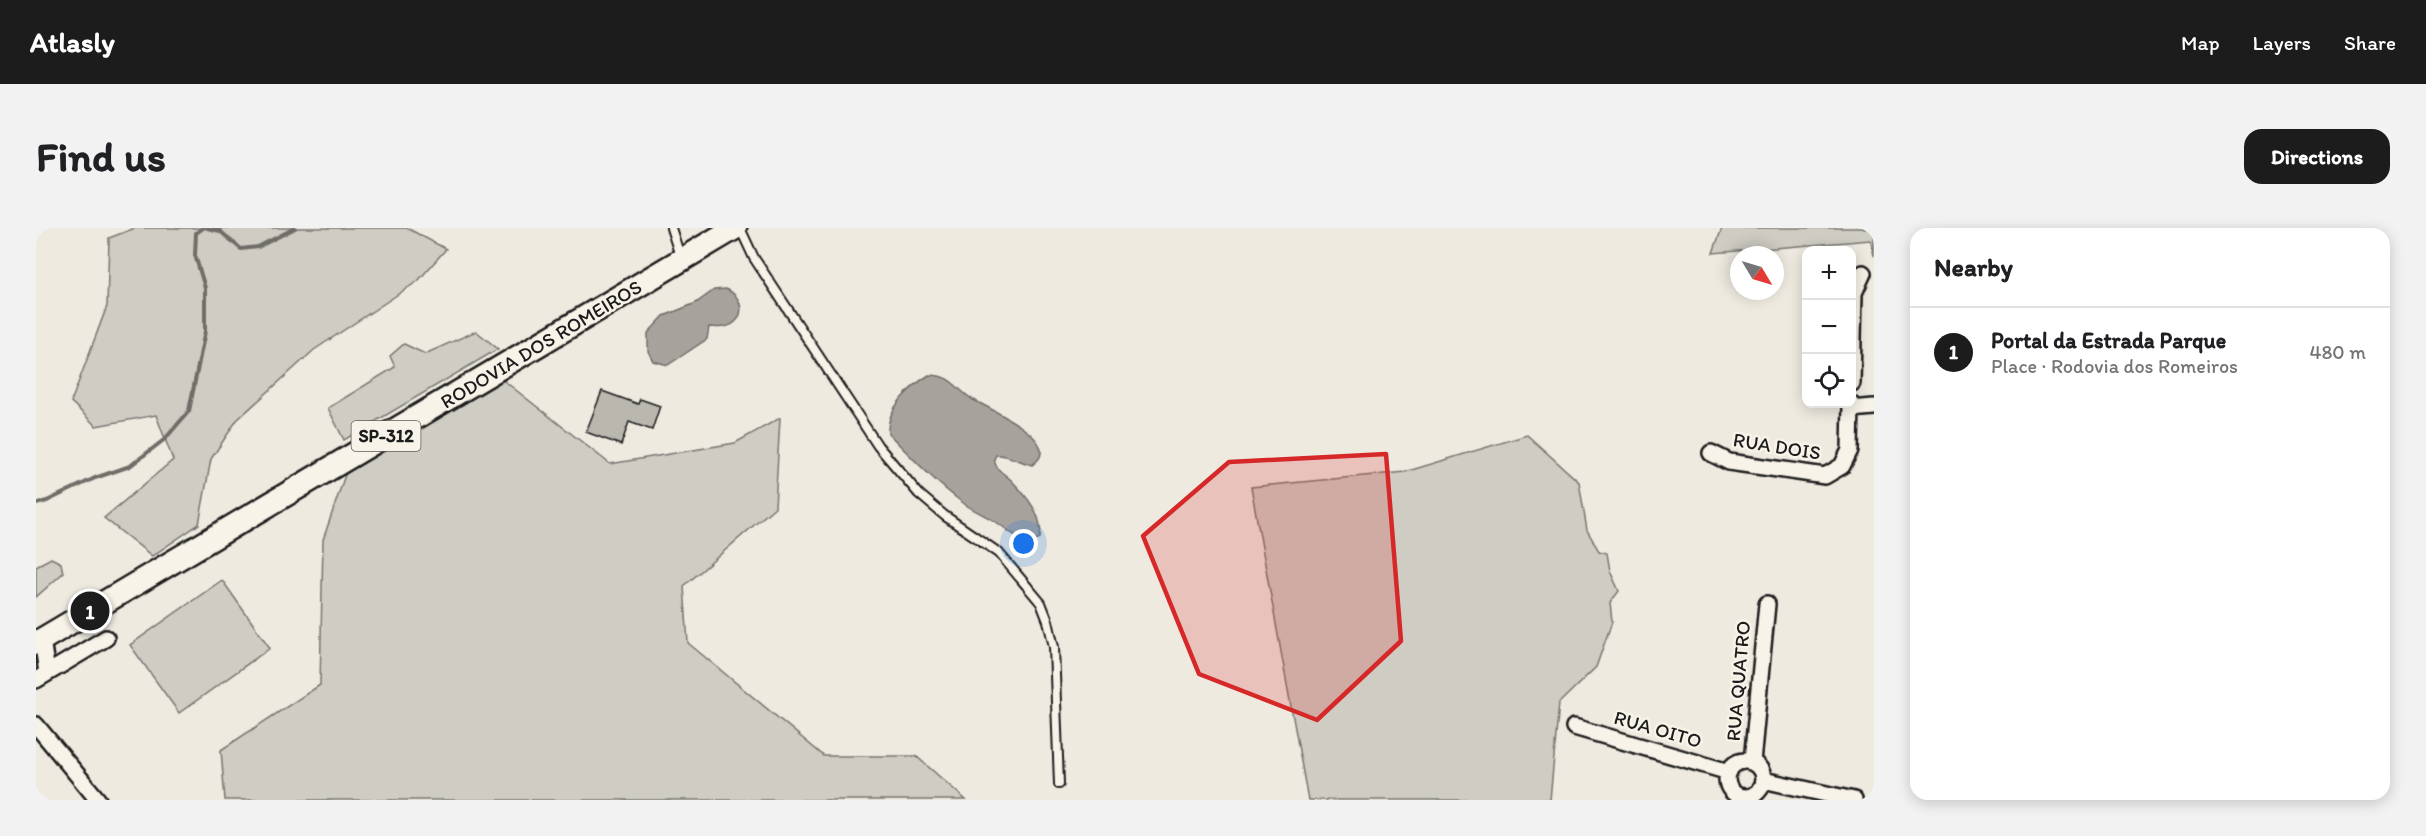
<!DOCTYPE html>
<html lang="en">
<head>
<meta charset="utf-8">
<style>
	:root { --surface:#fff; --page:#f2f2f2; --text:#202124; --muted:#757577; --line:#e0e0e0; --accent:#1c1c1c }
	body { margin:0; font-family:Itim,sans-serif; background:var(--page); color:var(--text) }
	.controls { position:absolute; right:18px; top:18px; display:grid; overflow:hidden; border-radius:12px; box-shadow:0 3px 15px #0003 }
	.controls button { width:54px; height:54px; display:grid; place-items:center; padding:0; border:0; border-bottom:2px solid var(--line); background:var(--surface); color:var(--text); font:30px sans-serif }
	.compass { position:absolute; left:1694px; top:18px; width:54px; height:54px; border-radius:50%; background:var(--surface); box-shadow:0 3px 15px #0003; rotate:128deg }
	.you { position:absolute; left:988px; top:316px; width:21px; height:21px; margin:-15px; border:4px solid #fff; border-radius:50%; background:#1a73e8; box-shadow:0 0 0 9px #1a73e833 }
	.badge { display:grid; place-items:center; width:39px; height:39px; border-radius:50%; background:var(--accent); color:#fff; font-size:20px; font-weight:700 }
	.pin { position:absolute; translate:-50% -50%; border:3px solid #fff; box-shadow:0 2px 6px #0006 }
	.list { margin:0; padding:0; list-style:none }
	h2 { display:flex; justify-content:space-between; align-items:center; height:78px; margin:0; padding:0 24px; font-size:26px }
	h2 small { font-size:20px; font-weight:400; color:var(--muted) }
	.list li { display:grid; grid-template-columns:39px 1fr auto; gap:18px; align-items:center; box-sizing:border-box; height:90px; padding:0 24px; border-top:2px solid var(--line) }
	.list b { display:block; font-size:22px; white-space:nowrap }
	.list p { margin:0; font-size:20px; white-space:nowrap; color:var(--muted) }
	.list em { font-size:20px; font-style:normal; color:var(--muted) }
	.icon { flex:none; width:33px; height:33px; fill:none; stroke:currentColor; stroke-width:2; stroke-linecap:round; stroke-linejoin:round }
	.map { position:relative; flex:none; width:1838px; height:572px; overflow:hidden; border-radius:18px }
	header { display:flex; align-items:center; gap:36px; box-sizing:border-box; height:84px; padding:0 30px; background:var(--accent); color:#fff }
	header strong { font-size:28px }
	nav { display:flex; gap:33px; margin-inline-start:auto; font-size:21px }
	.intro { display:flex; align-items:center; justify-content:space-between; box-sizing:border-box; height:144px; padding:0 36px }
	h1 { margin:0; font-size:42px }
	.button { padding:15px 27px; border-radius:18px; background:var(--accent); color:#fff; font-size:21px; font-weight:700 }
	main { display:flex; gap:36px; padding:0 36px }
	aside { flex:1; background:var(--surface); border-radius:18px; box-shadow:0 3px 15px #0003 }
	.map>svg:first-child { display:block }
	.green { fill:#cfccc3; stroke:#767470; stroke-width:1.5 }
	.water { fill:#a6a39d; stroke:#6f6d69; stroke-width:1.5 }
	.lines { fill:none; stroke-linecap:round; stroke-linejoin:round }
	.stream { stroke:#6f6d69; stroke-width:4 }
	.building { fill:#bab7af; stroke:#1c1c1c; stroke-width:1.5 }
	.service-casing { stroke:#1c1c1c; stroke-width:12 }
	.minor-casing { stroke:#1c1c1c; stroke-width:20 }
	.primary-casing { stroke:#1c1c1c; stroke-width:27 }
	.service { stroke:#f7f3e8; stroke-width:8 }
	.minor { stroke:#f7f3e8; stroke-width:15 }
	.primary { stroke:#f7f3e8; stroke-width:22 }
	.marked { fill:#d62828; fill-opacity:0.2; stroke:#d62828; stroke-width:4.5; stroke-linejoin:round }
	.labels { text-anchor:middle; stroke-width:5; stroke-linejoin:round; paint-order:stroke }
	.shield { fill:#f7f3e8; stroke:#5e5c59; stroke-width:1.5 }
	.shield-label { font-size:18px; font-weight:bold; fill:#1c1c1c }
	.street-label { font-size:20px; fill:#1c1c1c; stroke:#f7f3e8 }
</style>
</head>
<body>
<header>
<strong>Atlasly</strong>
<nav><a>Map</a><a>Layers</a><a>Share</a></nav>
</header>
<div class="intro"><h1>Find us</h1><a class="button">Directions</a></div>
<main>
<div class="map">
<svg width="1838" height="572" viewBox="0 0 1838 572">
	<rect width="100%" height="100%" fill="#eeeae0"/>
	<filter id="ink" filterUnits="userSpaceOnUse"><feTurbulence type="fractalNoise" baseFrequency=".0167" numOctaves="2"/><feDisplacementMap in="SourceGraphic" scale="12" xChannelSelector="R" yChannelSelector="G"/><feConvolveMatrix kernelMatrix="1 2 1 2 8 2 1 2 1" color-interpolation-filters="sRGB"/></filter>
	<g filter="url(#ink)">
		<!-- green -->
		<path class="green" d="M99,0H371L410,21L382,53L278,122L201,192L175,231L163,296L116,328L68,290L137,232L120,187L60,198L35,174L71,78L73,10Z
			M1686,0H1838V28L1835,12L1677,25Z
			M440,103L462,121L308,212L292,180L359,139L354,128L368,116L389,126Z
			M467,152L574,236L699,215L744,190L739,279L648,358L652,415L788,528H880L930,572H189L185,522L284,457L287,312L311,241Z
			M1491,207L1543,254L1551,302L1563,323L1571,325L1574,343L1583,363L1574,375L1576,394L1560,439L1523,475L1514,572H1272L1215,259L1369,244Z
			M15,330L25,335L27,345L0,369V338Z
			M186,352L234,420L143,485L94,417Z"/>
		<!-- water -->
		<path class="water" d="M690,61C710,70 710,95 688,99C684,100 677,99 673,99L671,111L632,137L617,133L612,123V105L628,88L660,75L678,62Z
			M893,147C916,147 919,160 936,171C951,180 1032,214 996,237C984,234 971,226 960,227L958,231C960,243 967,244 975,252C990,267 1008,288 1004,310C988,319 975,304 963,296C951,288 938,283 927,275C900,255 875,229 852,205C850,181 874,159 893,147Z"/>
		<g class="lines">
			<!-- stream -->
			<path class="stream" d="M171,0L184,3L205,21L222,19L259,0
				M0,276L11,273L59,250L94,238L129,211L153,183L169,103V60L159,27L160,5L167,0"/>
		</g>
		<!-- building -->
		<path class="building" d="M566,163L602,176L604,171L624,178L616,202L593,194L585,217L550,204Z"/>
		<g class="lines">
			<!-- service casing -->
			<g class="service-casing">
				<path id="service" d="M635,0L644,28
					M704,0L718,30L842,218L883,266L909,288L963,325L1005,375L1012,393L1018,419L1023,556"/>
			</g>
			<!-- minor casing -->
			<g class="minor-casing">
				<path id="minor" d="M1816,155L1818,65L1827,45
					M1815,181L1838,179
					M1675,225L1693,234L1789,248L1806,238L1814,222L1815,176
					M6,411L11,445
					M0,452L70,410
					M0,497L62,572
					M1538,499L1693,544
					M1691 551a18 18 0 1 1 36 0a18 18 0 1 1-36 0Z
					M1716,534L1731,376
					M1727,552L1818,572"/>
			</g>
			<!-- primary casing -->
			<g class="primary-casing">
				<path id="primary" d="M0,415L699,0"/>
			</g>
			<!-- service -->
			<use href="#service" class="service"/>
			<!-- minor -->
			<use href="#minor" class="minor"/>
			<!-- primary -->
			<use href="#primary" class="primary"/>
		</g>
	</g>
	<!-- marked area -->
	<path class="marked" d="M1350,226L1365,413L1281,492L1163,446L1107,308L1193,234Z"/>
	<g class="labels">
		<!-- shield labels -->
		<rect class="shield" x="315.5" y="193" width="69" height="30" rx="4.5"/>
		<g class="shield-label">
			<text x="350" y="214">SP-312</text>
		</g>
		<!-- street labels -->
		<g class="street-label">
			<text transform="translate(505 116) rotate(-31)" y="7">RODOVIA DOS ROMEIROS</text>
			<text transform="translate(1741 218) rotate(9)" y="7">RUA DOIS</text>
			<text transform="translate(1702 453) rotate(-85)" y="7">RUA QUATRO</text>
			<text transform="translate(1622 501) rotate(16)" y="7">RUA OITO</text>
		</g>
	</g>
</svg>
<div class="controls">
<button>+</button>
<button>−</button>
<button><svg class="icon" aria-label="locate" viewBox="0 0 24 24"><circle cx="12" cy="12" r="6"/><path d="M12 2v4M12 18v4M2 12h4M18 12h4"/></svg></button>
</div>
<svg class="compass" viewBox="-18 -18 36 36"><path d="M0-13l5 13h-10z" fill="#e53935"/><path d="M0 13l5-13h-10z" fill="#757577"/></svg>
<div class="you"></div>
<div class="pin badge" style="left:54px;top:383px">1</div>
</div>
<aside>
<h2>Nearby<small></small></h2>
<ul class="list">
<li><span class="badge">1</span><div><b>Portal da Estrada Parque</b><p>Place · Rodovia dos Romeiros</p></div><em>480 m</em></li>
</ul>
</aside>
</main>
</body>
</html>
